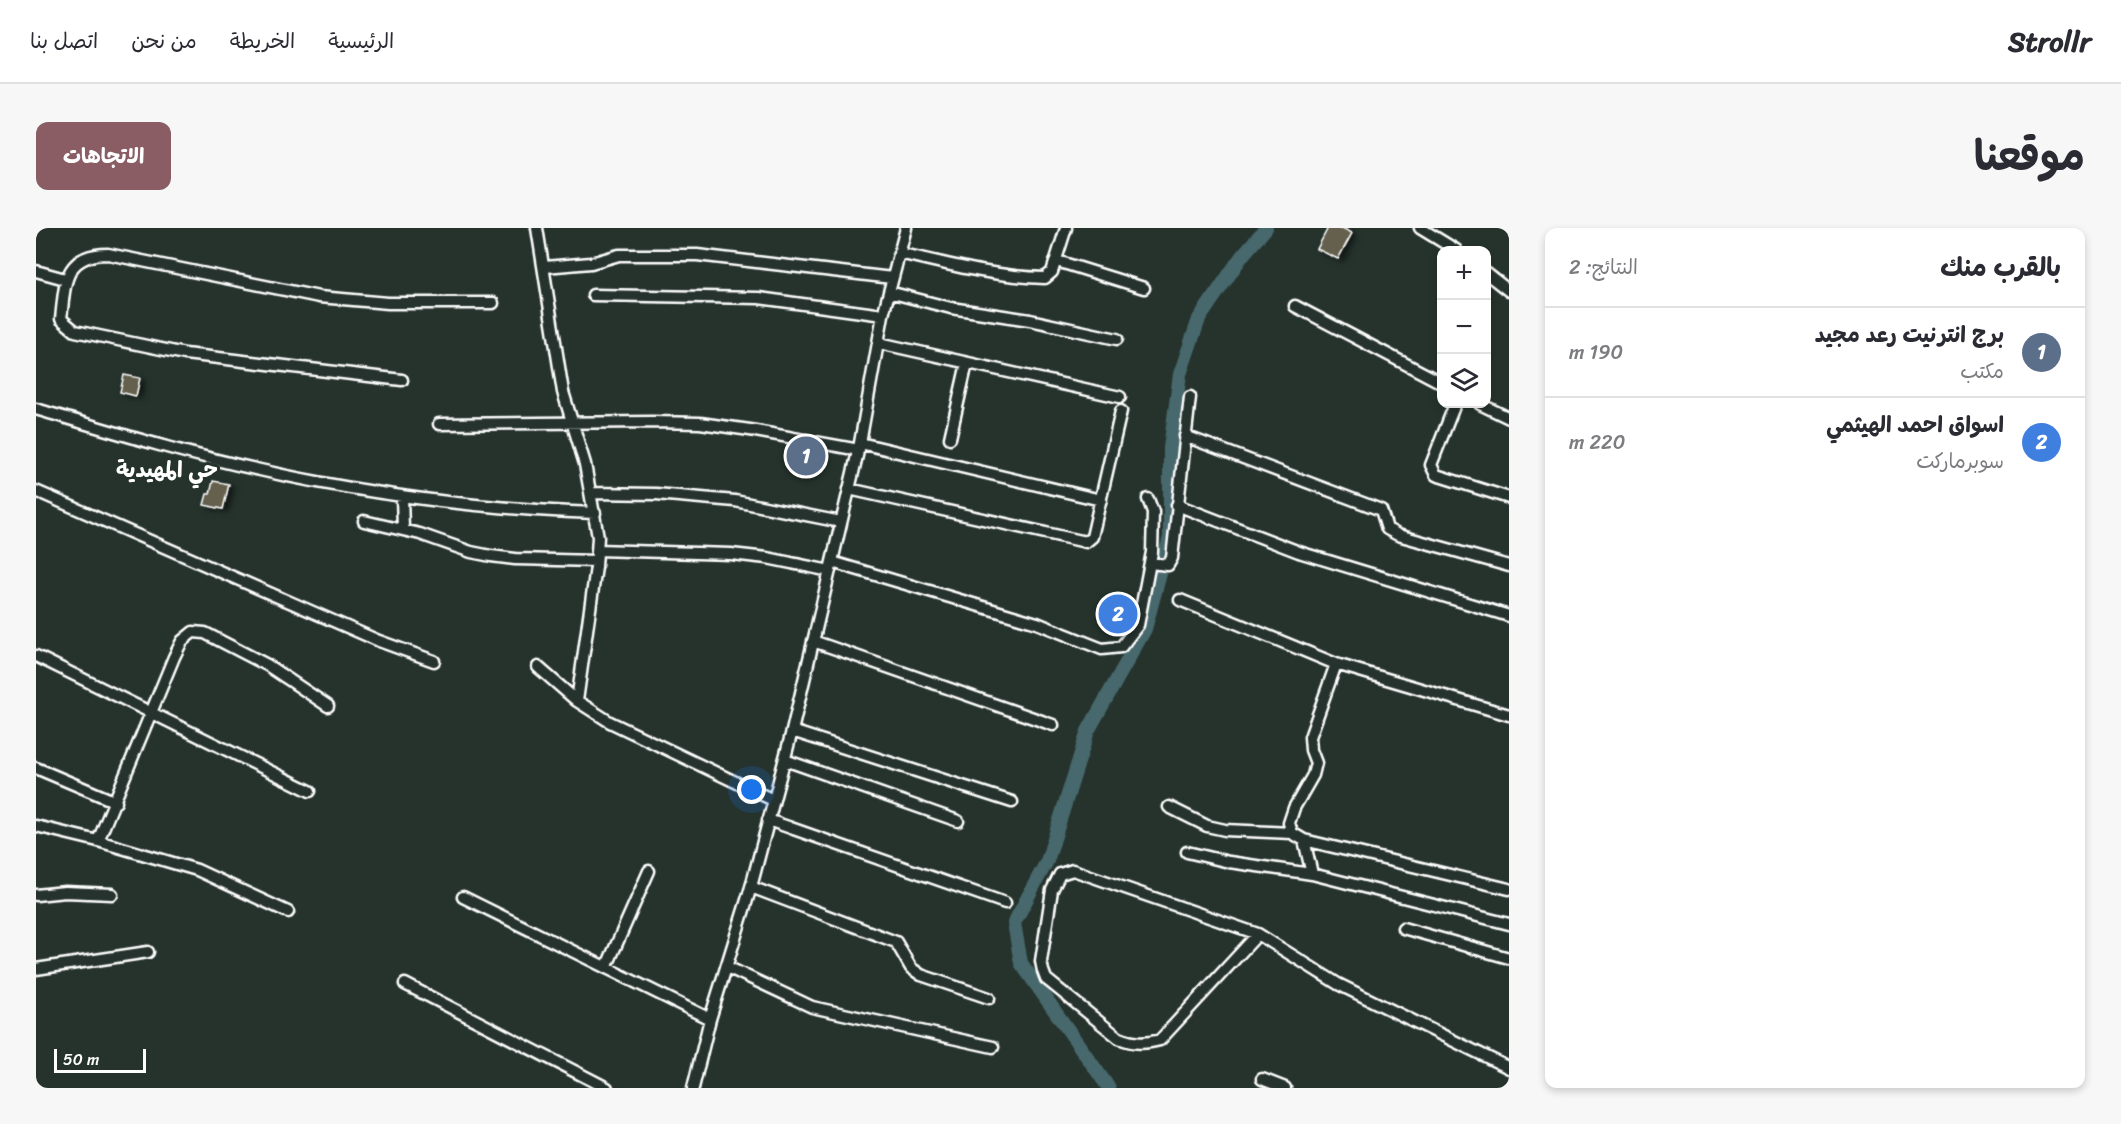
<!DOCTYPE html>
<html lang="ar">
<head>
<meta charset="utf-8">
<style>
	:root { --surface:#fff; --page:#f7f7f7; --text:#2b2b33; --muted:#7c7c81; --line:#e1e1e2; --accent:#8a5d65 }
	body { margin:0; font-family:Sriracha,"Playpen Sans Arabic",sans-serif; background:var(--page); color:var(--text); direction:rtl }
	.controls { position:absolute; right:18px; top:18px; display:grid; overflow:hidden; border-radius:12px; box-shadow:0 3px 9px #0003 }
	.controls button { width:54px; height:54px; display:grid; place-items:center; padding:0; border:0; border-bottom:2px solid var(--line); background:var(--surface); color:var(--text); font:30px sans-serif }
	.scale { position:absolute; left:18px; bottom:15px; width:92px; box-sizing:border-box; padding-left:6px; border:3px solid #fff; border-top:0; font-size:16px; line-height:21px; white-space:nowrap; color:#fff; -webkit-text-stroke:4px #26332d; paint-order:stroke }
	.you { position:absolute; left:716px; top:562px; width:21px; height:21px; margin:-15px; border:4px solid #fff; border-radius:50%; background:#1a73e8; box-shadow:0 0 0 9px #1a73e833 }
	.badge { display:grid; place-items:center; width:39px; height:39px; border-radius:50%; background:var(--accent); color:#fff; font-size:20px; font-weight:700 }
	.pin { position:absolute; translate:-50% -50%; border:3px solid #fff; box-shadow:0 2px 6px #0006 }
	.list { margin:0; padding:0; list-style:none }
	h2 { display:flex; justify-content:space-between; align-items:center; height:78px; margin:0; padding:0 24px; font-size:26px }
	h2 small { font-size:20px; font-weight:400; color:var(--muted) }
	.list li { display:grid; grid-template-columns:39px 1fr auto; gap:18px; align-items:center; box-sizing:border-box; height:90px; padding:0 24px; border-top:2px solid var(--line) }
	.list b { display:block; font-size:22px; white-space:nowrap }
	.list p { margin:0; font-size:20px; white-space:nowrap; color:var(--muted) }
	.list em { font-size:20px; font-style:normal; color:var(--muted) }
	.icon { flex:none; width:33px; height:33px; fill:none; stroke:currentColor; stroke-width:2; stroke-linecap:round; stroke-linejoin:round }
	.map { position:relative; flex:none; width:1473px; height:860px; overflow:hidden; direction:ltr; border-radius:12px }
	header { display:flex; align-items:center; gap:36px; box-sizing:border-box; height:84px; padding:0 30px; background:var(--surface); border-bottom:2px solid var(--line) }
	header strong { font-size:28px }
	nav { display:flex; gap:33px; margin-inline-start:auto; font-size:21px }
	.intro { display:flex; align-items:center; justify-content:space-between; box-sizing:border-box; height:144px; padding:0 36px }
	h1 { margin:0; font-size:42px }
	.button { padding:15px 27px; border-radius:12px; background:var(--accent); color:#fff; font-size:21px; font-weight:700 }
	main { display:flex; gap:36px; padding:0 36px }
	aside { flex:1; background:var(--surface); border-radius:12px; box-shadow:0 3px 9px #0003 }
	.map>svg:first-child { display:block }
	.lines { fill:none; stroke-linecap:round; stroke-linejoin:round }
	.canal { stroke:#46686c; stroke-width:14 }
	.building { fill:#65604e; stroke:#fff; stroke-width:1.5; filter:url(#shadow) }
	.minor-casing { stroke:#fff; stroke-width:15 }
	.minor { stroke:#26332d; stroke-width:10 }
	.labels { text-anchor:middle; stroke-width:6; stroke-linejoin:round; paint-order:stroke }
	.quarter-label { font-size:22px; font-weight:bold; fill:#fff; stroke:#26332d }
</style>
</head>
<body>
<header>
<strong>Strollr</strong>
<nav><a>الرئيسية</a><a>الخريطة</a><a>من نحن</a><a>اتصل بنا</a></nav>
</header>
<div class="intro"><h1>موقعنا</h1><a class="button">الاتجاهات</a></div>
<main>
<aside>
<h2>بالقرب منك<small>النتائج: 2</small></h2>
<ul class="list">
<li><span class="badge" style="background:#5c6f8a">1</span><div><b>برج انترنيت رعد مجيد</b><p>مكتب</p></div><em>190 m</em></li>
<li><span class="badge" style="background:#3f7fe0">2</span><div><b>اسواق احمد الهيثمي</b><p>سوبرماركت</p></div><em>220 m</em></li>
</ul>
</aside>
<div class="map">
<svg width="1473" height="860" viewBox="0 0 1473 860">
	<defs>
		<filter id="shadow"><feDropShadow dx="4.5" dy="2.5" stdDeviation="3" flood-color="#0009"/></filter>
	</defs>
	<rect width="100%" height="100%" fill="#26332d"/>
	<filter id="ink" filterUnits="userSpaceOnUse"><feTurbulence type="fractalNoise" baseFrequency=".0167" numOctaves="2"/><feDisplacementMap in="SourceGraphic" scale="12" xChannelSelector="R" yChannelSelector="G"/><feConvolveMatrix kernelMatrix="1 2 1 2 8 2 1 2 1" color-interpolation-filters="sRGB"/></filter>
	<g filter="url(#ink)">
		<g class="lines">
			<!-- canal -->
			<path class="canal" d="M1073,860L985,735L978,695L1011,633L1052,503L1109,401L1134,309V220L1144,146L1163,91L1206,28L1230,0"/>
		</g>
		<!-- building -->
		<path class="building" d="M1292,0H1306L1316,5L1302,31L1281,21Z
			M88,147L104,150L100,168L84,164Z
			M177,253L193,256L187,281L168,277L171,266H174Z"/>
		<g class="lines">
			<!-- minor casing -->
			<g class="minor-casing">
				<path id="minor" d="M501,0L527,164L549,236L562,309L560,339L541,473
					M1384,0L1420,22
					M863,25C911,36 959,49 1009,50L1016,44L1030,0
					M1021,33L1108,60
					M509,39L555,35L583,27H661L856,50
					M0,43L29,51
					M1450,45L1473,63
					M853,64L915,80L994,92L1081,111
					M557,67L723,70L847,87
					M1259,78L1406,155
					M843,115L1084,169
					M366,152L149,126L39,103L25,91C29,57 27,26 72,26L283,69L352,75H457
					M1419,176L1395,237L1400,247L1473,270
					M1444,176L1473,190
					M0,181C74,203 149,226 224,242C334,267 446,281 559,285
					M403,196L617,194L664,195L714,202L823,222
					M1149,208L1345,282L1351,301L1362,307L1473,338
					M914,210L931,135
					M824,215L1065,272
					M813,261L1050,314L1056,309L1085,183
					M0,263L343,413L398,433
					M555,265L620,266L699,273L805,294
					M366,268L367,301
					M1141,277L1263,324L1473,388
					M328,293L384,306L435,324L455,328L479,331L560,333
					M561,322L695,326L731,330L794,343
					M796,334L1001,395L1066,421L1085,419L1102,397L1116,324L1117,284L1112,271
					M1114,335L1132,337L1136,330L1154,169
					M1144,372L1300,436L1473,487
					M777,413L1017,497
					M0,428L274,563
					M1300,436L1274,509L1275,522L1280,535L1277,547L1258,580L1253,595L1256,605L1268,612L1473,661
					M502,439L541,473L574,494L737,572
					M756,503L976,574
					M749,532L922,593
					M0,540L80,574
					M1133,579L1171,598L1189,602L1256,605
					M732,592L969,675
					M0,598L62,613L161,642L252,684
					M1268,612L1276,646
					M62,613L138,429L146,413L157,404L169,405L231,437L292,478
					M1151,624L1193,634L1276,646L1473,696
					M715,659L860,714L875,740L885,747L953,770
					M0,667L29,664L76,666
					M427,669L674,791
					M1367,700L1473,730
					M1222,706L1124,812C1109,816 1098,816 1083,810L1010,751L1007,743L1005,733L1016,662L1024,646L1037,642L1222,706L1302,756L1473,840
					M691,739L776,779L957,819
					M570,740L613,643
					M0,741L112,724
					M369,756L571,860
					M1226,851L1249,860
					M657,860L674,791L715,659L756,503L824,215L847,87L870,0"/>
			</g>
			<!-- minor -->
			<use href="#minor" class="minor"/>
		</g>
	</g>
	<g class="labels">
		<!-- quarter labels -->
		<g class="quarter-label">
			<text x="131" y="249">حي المهيدية</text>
		</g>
	</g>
</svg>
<div class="controls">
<button>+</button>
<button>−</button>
<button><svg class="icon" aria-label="layers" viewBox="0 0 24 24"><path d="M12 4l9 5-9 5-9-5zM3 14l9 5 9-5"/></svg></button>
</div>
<div class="scale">50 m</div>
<div class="you"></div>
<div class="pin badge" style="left:770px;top:228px;background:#5c6f8a">1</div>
<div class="pin badge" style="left:1082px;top:386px;background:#3f7fe0">2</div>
</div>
</main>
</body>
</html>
